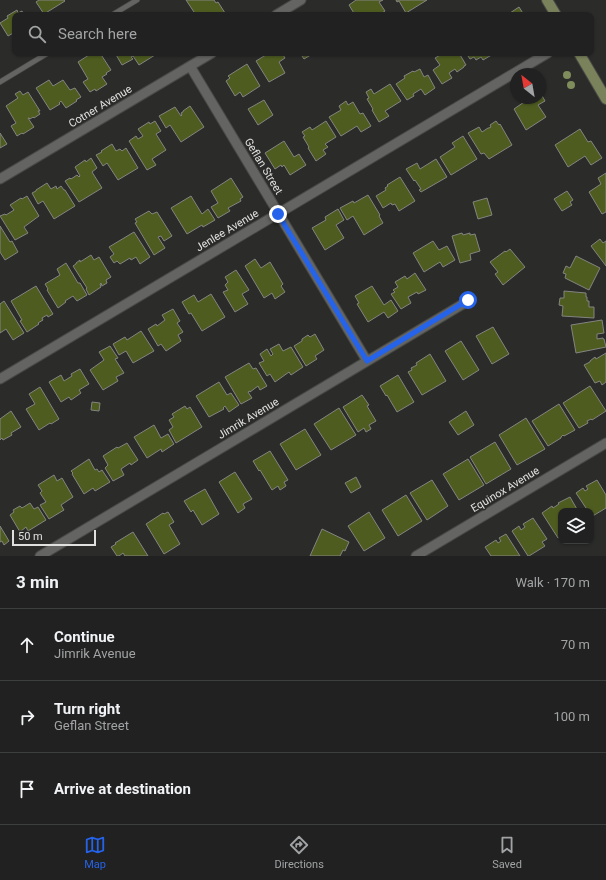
<!DOCTYPE html>
<html lang="en">
<head>
<meta charset="utf-8">
<style>
	:root { --surface:#202120; --page:#282929; --text:#f1f3f6; --muted:#a2a3a5; --line:#3d3e3e; --accent:#2563eb }
	body { margin:0; font-family:Roboto,sans-serif; background:var(--page); color:var(--text) }
	.controls { position:absolute; right:12px; bottom:12px; display:grid; overflow:hidden; border-radius:8px; box-shadow:0 1px 3px #0004 }
	.controls button { width:36px; height:36px; display:grid; place-items:center; padding:0; border:0; border-bottom:1px solid var(--line); background:var(--surface); color:var(--text); font:20px sans-serif }
	.compass { position:absolute; left:510px; top:68px; width:36px; height:36px; border-radius:50%; background:var(--surface); box-shadow:0 1px 3px #0004; rotate:329deg }
	.scale { position:absolute; left:12px; bottom:10px; width:84px; box-sizing:border-box; padding-left:4px; border:2px solid #e0e1df; border-top:0; font-size:11px; line-height:14px; white-space:nowrap; color:#e0e1df; -webkit-text-stroke:3px #2b2c2a; paint-order:stroke }
	.stop { position:absolute; width:12px; height:12px; margin:-9px; border:3px solid #2563eb; border-radius:50%; background:#fff }
	.stop.end { background:#2563eb; border-color:#fff; box-shadow:0 1px 4px #0008 }
	.list { margin:0; padding:0; list-style:none }
	h2 { display:flex; justify-content:space-between; align-items:center; height:52px; margin:0; padding:0 16px; font-size:17px }
	h2 small { font-size:13px; font-weight:400; color:var(--muted) }
	.list li { display:grid; grid-template-columns:26px 1fr auto; gap:12px; align-items:center; box-sizing:border-box; height:72px; padding:0 16px; border-top:1px solid var(--line) }
	.list b { display:block; font-size:15px; white-space:nowrap }
	.list p { margin:0; font-size:13px; white-space:nowrap; color:var(--muted) }
	.list em { font-size:13px; font-style:normal; color:var(--muted) }
	.icon { flex:none; width:22px; height:22px; fill:none; stroke:currentColor; stroke-width:2; stroke-linecap:round; stroke-linejoin:round }
	.map { position:relative; flex:none; width:606px; height:556px; overflow:hidden }
	.search { position:absolute; background:var(--surface); box-shadow:0 1px 3px #0004; left:12px; right:12px; top:12px; height:44px; display:flex; align-items:center; gap:10px; box-sizing:border-box; padding:0 14px; border-radius:8px; color:var(--muted); font-size:15px }
	.sheet { height:268px; background:var(--surface) }
	nav { display:flex; justify-content:space-around; align-items:center; box-sizing:border-box; height:56px; border-top:1px solid var(--line); background:var(--surface); font-size:11px; color:var(--muted) }
	nav a { display:grid; justify-items:center; gap:2px }
	nav .on { color:var(--accent) }
	.map>svg:first-child { display:block }
	.building { fill:#4e5c20; stroke:#838481 }
	.lines { fill:none; stroke-linecap:round; stroke-linejoin:round }
	.lane-casing { stroke:#494a47; stroke-width:6 }
	.street-casing { stroke:#494a47; stroke-width:11 }
	.secondary-casing { stroke:#494a47; stroke-width:12 }
	.lane { stroke:#646562; stroke-width:4.5 }
	.street { stroke:#646562; stroke-width:9 }
	.secondary { stroke:#79825b; stroke-width:10 }
	.tree { fill:#7f8c5b }
	.route { stroke:#2563eb; stroke-width:5 }
	.labels { text-anchor:middle; stroke-width:3; stroke-linejoin:round; paint-order:stroke }
	.street-label { font-size:11px; fill:#e0e1df; stroke:#2b2c2a }
</style>
</head>
<body>
<div class="map">
<svg width="606" height="556" viewBox="0 0 606 556">
	<rect width="100%" height="100%" fill="#2b2c2a"/>
	<!-- building -->
	<path class="building" d="M39,0H64L65,1L44,14L36,2Z
		M186,0H214L216,3L218,2L225,13L222,15H207L206,13L202,15H196Z
		M356,0H383L379,2L385,11L379,15H355L349,5Z
		M396,0H427L406,13L399,1L397,2Z
		M519,7L524,15H507Z
		M17,10L18,13L22,11L24,15H15V32L8,36L0,23L8,18L7,16Z
		M92,53H100L111,70L106,73L107,74L102,77L107,84L96,91L95,89L90,92L83,82L88,79L78,62Z
		M115,53H153L155,55L139,65L133,56L131,57L133,59L122,65Z
		M269,53H282L285,58L279,62L285,73L269,82L256,61Z
		M300,53H314L304,59Z
		M444,53H459L466,65L464,66V67L457,72L455,69L449,73L452,78L442,84L433,70L440,65L435,58Z
		M466,53H495L483,60L481,57L476,60L474,57L470,59Z
		M247,64L260,86L243,97L240,92L235,96L226,81L230,78L228,76Z
		M420,69L424,77L428,75L435,88L425,95L421,89L413,94L414,96L407,100L396,84L405,78L404,76L413,71L414,72Z
		M49,80L53,86L63,80L70,90L75,88L81,97L76,100L77,101L66,108L61,101L59,103L60,104L50,110L36,88Z
		M390,84L401,101L385,111L389,116L379,122L372,110L373,109L367,99L369,98L366,92L371,89L374,94Z
		M20,91L23,95L28,92L40,111H38L40,114L34,118L33,117L30,119L29,118H28L34,127L23,134L22,133L17,136L11,126L16,123L6,106L18,98L15,94Z
		M540,92L545,101L538,105L546,117L526,130L514,109L527,100L526,98H540Z
		M264,100L273,115L258,125L248,109Z
		M346,101L348,105L353,102L360,114L363,113L371,126L361,132L357,126L341,136L329,117L341,110L339,106Z
		M190,106L204,127L181,142L170,125L166,128L159,116L175,107L181,116L182,115L181,113L183,112V111Z
		M155,121L161,131L156,134L166,150L152,159L156,165L147,170L129,141L136,136L138,139L143,136L138,129L149,122L150,124Z
		M326,121L336,137L325,144L328,147L323,150L326,154L316,161L308,148L309,147L303,137L305,136L302,132L310,127L312,130Z
		M496,121L499,125L500,124L512,145L489,159L484,153L481,154L468,133L479,127L482,132L488,128H489L491,127L490,125Z
		M580,129L588,142L591,141L602,158L591,165L585,156L568,167L555,145Z
		M0,133L7,144L0,148Z
		M463,136L477,159L451,175L440,157L455,147L452,143Z
		M284,141L294,157L299,154L306,165L290,175L284,165L282,167L281,165L275,169L265,153Z
		M112,144L116,151L120,149L122,151L126,148L138,168L118,180L107,163L103,166L96,155L102,152L101,151Z
		M91,158L97,168L92,172L102,188L79,202L65,181L70,178L71,179L77,175L79,177L80,176L75,167L85,160L86,162Z
		M436,159L447,177L421,192L419,190L421,189L415,180L414,181L406,169L417,163L420,169Z
		M606,173V212L602,214L589,192L601,184L598,178Z
		M400,177L415,201L399,211L395,204L392,205L391,203L383,208L376,196L386,190L385,188L388,186L387,185Z
		M231,178L243,197L240,199L241,201L228,208L230,211L218,218L211,207L218,203L211,191Z
		M47,183L51,189L56,186L57,189L61,186L64,190H65L75,206L54,219L43,201L38,204L32,193L36,191V190Z
		M567,191L573,200L570,202L572,205L562,211L554,199Z
		M368,195L380,215L379,216L383,223L364,235L353,216L347,220L340,208L353,201L354,203Z
		M27,196L39,216L24,227L28,233L15,240L0,216L5,214L6,215L14,210L10,205L21,198L22,199Z
		M191,196L202,214L208,209L215,220L203,227L202,225L187,234L171,208Z
		M487,198L492,215L478,219L473,202Z
		M338,209L344,220L336,225L344,238L325,250L312,228L326,220L325,217Z
		M149,211L152,214L157,212L172,236L164,241L161,236L158,237L165,248L154,255L135,223L137,222L135,219Z
		M0,226L10,242L12,241L18,252L5,260L0,252Z
		M134,232L150,257L140,264L136,257L131,260L130,258L120,264L117,261L114,263L110,257L114,254L109,247Z
		M462,233L463,235L470,233V235L475,234L480,251L470,254L471,260L460,263L452,236Z
		M600,239L603,243L606,241V266L591,246Z
		M433,241L439,250L447,246L455,260L443,267L440,262L424,272L413,253Z
		M510,249L525,267L503,285L495,274L498,272L490,262L505,251L506,252Z
		M91,255L94,260L99,257L111,277L106,280L107,283L102,286L101,283L100,284L101,287L89,295L86,289L87,288L73,266L76,264V263L80,260V262Z
		M576,256L600,268L589,290L565,278L566,274L563,273L566,266L570,268Z
		M255,259L261,268L270,262L283,284L281,286L285,292L275,299L272,293L264,298L245,266Z
		M66,263L78,283H80L87,295L77,301L73,296L65,301L66,302L58,308L47,290L48,289L45,284L60,275L57,269Z
		M236,270L249,290L242,294L248,304L235,312L223,292L228,290L225,285L228,282L225,277Z
		M415,273L426,290L418,294L417,292L408,297L411,303L401,309L391,294L395,292L393,290L398,287L395,282L405,276L407,279Z
		M36,286L53,314L48,317L47,315L42,318L43,320L38,323L39,324L27,332L20,321L22,320L11,301Z
		M372,286L384,305L391,300L398,311L388,318L384,312L368,322L357,304L359,303L355,296Z
		M564,291L586,293V297H587V301H589V307H594V318L562,316L563,306L559,305L560,298H564Z
		M211,294L225,317L202,331L191,313L189,314L182,302L194,295L198,302Z
		M4,301L24,333L13,340L6,329L0,333V304Z
		M173,309L180,321L177,323L183,332L178,335L181,341L166,351L161,344L158,346L148,329L156,324L157,326L165,320L162,315Z
		M602,320L604,333L597,334V339L603,338V339H604L606,347L576,353L571,325Z
		M493,327L509,354L492,364L476,336Z
		M141,331L154,351L133,363L126,351L119,355L113,344L125,337L127,340Z
		M315,334L324,350L315,356L317,359L306,366L294,346L302,341V339L308,335L310,337Z
		M461,341L479,370L463,380L445,351Z
		M279,344L283,351L291,347L303,367L291,375L289,372L275,382L270,374L267,376L259,363L264,361L260,354L267,349L271,356L273,354L270,349Z
		M110,346L118,358L115,359L124,373L116,377L118,381L103,390L90,370L104,360L99,352Z
		M606,353V382L602,385L600,381L595,383L584,365L590,362V361L595,357L596,359Z
		M430,354L446,381L422,395L408,372L412,370L411,368L417,365L416,363Z
		M249,363L253,369L256,368L267,386L260,390L258,386L250,392V391L248,392L252,398L241,404L225,377Z
		M80,369L89,384L79,390L81,393L71,400L69,397L61,402L49,382L61,375L64,381L72,376L71,374Z
		M398,375L414,402L397,412L387,395L386,396L380,386Z
		M219,382L227,395L231,393L239,405L229,412L225,406L223,408L224,409L209,417L196,396Z
		M590,386L606,411L592,420L591,419L587,421L588,423L579,428L563,403Z
		M40,387L59,419L51,424L50,423L39,430L26,409L35,404L29,394Z
		M362,395L369,405L367,406L376,421L369,425L371,429L366,432L364,428L358,432L343,407Z
		M92,402L100,403L99,411L91,410Z
		M559,404L575,430L564,436L563,435L561,437V438L548,446L532,421Z
		M185,406L187,409L190,407L202,427L176,443L169,430L173,427L169,420L174,417L172,414Z
		M339,408L356,435L331,450L314,424Z
		M11,411L21,427L11,433L12,435L3,440L2,438L0,440V419Z
		M466,411L474,425L458,435L449,422Z
		M526,418L545,449L517,465L499,435Z
		M154,425L161,438L168,434L174,444L162,452L161,449L147,458L134,437Z
		M305,429L321,455L296,470L280,444Z
		M495,442L511,469L486,484L470,457Z
		M127,443L138,460L131,465L130,463L121,469L124,475L113,481L105,468L108,465L103,456L117,447L118,448Z
		M270,451L288,480L284,482L286,486L280,490L278,486L272,490L260,470L259,471L253,461Z
		M89,459L95,470L97,469L99,472L102,470L110,482L95,491L93,488L84,494L72,474L73,473L71,471Z
		M468,459L484,485L459,500L443,474Z
		M235,472L252,499L243,504L245,508L238,513L219,482Z
		M54,475L57,481L62,478L73,497L61,505L64,510L49,519L40,505L46,502L40,493L42,491L38,485Z
		M356,477L361,487L351,493L345,483Z
		M432,480L448,506L427,520L410,493Z
		M597,480L606,495V508L591,517V511H588L576,493L583,488L585,491L588,489L586,486Z
		M205,489L219,514L202,525L193,510L191,512L184,501Z
		M406,495L422,521L398,536L382,510Z
		M570,497L578,511H561V537L558,538L542,513L552,506L553,508L559,504L558,503Z
		M30,503L34,509L38,507L46,520L28,531L26,527L20,532L10,515L14,512L13,510L20,506L22,508Z
		M168,512L174,522L169,525L180,544L164,554L146,524L163,513L164,514Z
		M369,512L385,538L364,551L348,526Z
		M533,518L547,539L542,542L545,546L529,556H528L512,531L519,526L521,530L525,527L523,524Z
		M0,526L9,541L4,545L2,541L0,542Z
		M322,529L349,542L345,551L343,550L340,556H310Z
		M133,532L148,556H125L123,553L119,556H117L111,547L116,544L115,543Z
		M506,534L520,556H491L485,547L496,540L498,543L501,541L499,538Z"/>
	<g class="lines">
		<!-- lane casing -->
		<g class="lane-casing">
			<path id="lane" d="M112,15L137,0
				M0,82L48,53"/>
		</g>
		<!-- street casing -->
		<g class="street-casing">
			<path id="street" d="M276,15L301,0
				M190,66L367,361
				M0,179L212,53
				M0,379L548,53
				M40,556L468,301
				M416,556L606,443"/>
		</g>
		<!-- secondary casing -->
		<g class="secondary-casing">
			<path id="secondary" d="M547,0L556,15
				M579,53L606,99"/>
		</g>
		<!-- lane -->
		<use href="#lane" class="lane"/>
		<!-- street -->
		<use href="#street" class="street"/>
		<!-- secondary -->
		<use href="#secondary" class="secondary"/>
	</g>
	<!-- trees -->
	<g class="tree">
		<circle cx="567" cy="75" r="4"/>
		<circle cx="571" cy="85" r="4"/>
	</g>
	<g class="lines">
		<!-- route -->
		<path class="route" d="M278,214L367,361L468,300"/>
	</g>
	<g class="labels">
		<!-- street labels -->
		<g class="street-label">
			<text transform="translate(100 106) rotate(-31)" y="4">Cotner Avenue</text>
			<text transform="translate(264 166) rotate(59)" y="4">Geflan Street</text>
			<text transform="translate(227 230) rotate(-31)" y="4">Jenlee Avenue</text>
			<text transform="translate(248 418) rotate(-31)" y="4">Jimrik Avenue</text>
			<text transform="translate(505 489) rotate(-31)" y="4">Equinox Avenue</text>
		</g>
	</g>
</svg>
<div class="controls">
<button><svg class="icon" aria-label="layers" viewBox="0 0 24 24"><path d="M12 4l9 5-9 5-9-5zM3 14l9 5 9-5"/></svg></button>
</div>
<svg class="compass" viewBox="-18 -18 36 36"><path d="M0-13l5 13h-10z" fill="#e53935"/><path d="M0 13l5-13h-10z" fill="#a2a3a5"/></svg>
<div class="scale">50 m</div>
<div class="stop" style="left:468px;top:300px"></div>
<div class="stop end" style="left:278px;top:214px"></div>
<div class="search"><svg class="icon" aria-label="search" viewBox="0 0 24 24"><circle cx="10" cy="10" r="6"/><path d="M15 15l6 6"/></svg>Search here</div>
</div>
<section class="sheet">
<h2>3 min<small>Walk · 170 m</small></h2>
<ul class="list">
<li><svg class="icon" aria-label="ahead" viewBox="0 0 24 24"><path d="M12 20V5M6 11l6-6 6 6"/></svg><div><b>Continue</b><p>Jimrik Avenue</p></div><em>70 m</em></li>
<li><svg class="icon" aria-label="right" viewBox="0 0 24 24"><path d="M7 20v-9h11M14 6l5 5-5 5"/></svg><div><b>Turn right</b><p>Geflan Street</p></div><em>100 m</em></li>
<li><svg class="icon" aria-label="arrive" viewBox="0 0 24 24"><path d="M6 21V4h12l-3 4 3 4H6"/></svg><div><b>Arrive at destination</b></div></li>
</ul>
</section>
<nav>
<a class="on"><svg class="icon" aria-label="map" viewBox="0 0 24 24"><path d="M3 6l6-2 6 2 6-2v14l-6 2-6-2-6 2zM9 4v14M15 6v14"/></svg>Map</a>
<a><svg class="icon" aria-label="directions" viewBox="0 0 24 24"><path d="M12 3l9 9-9 9-9-9zM9 14v-3h6M13 9l2 2-2 2"/></svg>Directions</a>
<a><svg class="icon" aria-label="saved" viewBox="0 0 24 24"><path d="M7 4h10v16l-5-4-5 4z"/></svg>Saved</a>
</nav>
</body>
</html>
